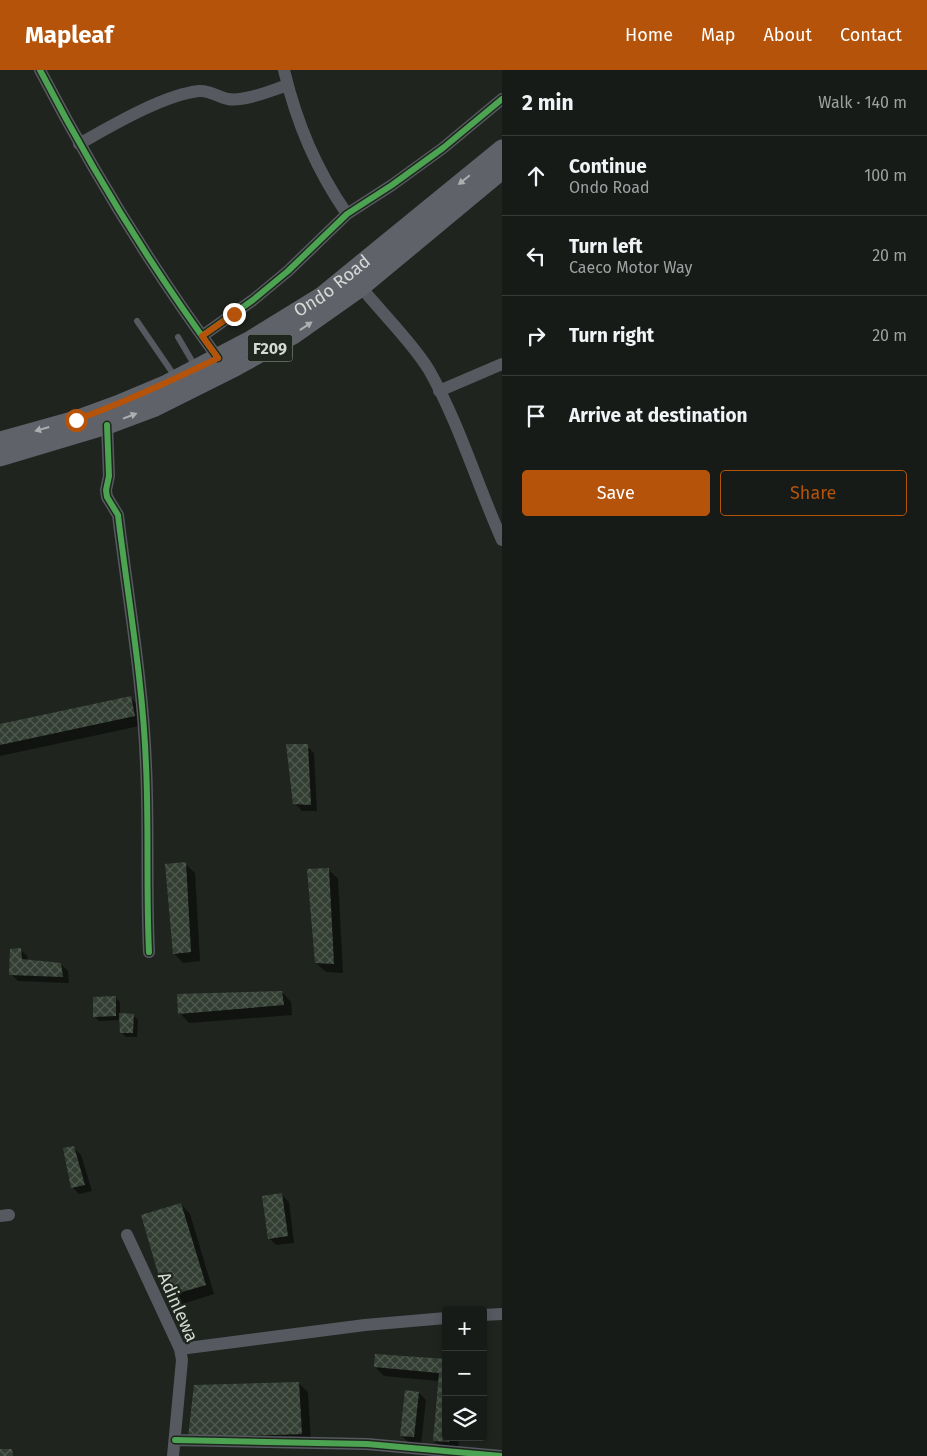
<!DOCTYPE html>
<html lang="en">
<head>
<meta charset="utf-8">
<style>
	:root { --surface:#171b17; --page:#202420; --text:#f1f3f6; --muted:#9ea1a1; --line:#363936; --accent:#b45309 }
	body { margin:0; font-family:"Fira Sans",sans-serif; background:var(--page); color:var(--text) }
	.controls { position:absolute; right:15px; bottom:15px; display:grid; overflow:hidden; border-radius:5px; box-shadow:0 2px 8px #0003 }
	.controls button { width:45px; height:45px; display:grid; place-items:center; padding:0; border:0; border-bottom:1px solid var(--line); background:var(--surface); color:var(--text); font:25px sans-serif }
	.stop { position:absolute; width:15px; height:15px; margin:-11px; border:4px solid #b45309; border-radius:50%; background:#fff }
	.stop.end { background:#b45309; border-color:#fff; box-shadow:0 1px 5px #0008 }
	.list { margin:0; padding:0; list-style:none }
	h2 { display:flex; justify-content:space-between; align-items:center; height:65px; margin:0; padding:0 20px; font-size:21px }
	h2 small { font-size:16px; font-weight:400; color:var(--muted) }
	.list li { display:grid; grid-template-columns:32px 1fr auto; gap:15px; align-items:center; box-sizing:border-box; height:80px; padding:0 20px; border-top:1px solid var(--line) }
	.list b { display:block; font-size:19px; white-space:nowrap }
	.list p { margin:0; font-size:16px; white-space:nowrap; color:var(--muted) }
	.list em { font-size:16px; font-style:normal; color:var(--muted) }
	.actions { display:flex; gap:10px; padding:15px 20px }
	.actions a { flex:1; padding:11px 0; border:1px solid var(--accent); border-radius:5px; text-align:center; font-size:18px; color:var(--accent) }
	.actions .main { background:var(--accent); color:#fff }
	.icon { flex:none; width:28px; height:28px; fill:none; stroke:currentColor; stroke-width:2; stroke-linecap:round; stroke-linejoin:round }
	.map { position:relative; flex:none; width:502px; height:1386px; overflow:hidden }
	header { display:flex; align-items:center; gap:30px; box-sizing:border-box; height:70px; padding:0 25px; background:var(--accent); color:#fff }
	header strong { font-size:24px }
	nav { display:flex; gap:28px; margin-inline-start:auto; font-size:18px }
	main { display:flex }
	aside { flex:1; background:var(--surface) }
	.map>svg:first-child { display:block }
	.shadow { fill:#0007 }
	.building { fill:url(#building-cross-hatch) }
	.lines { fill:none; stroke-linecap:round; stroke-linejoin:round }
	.lane { stroke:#565960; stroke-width:6 }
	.street { stroke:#565960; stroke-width:12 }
	.primary { stroke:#60626a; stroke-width:19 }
	.cycleway-casing { stroke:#1e261d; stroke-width:9 }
	.cycleway { stroke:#4ca352; stroke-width:6 }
	.oneway { fill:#abafaf }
	.route { stroke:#b45309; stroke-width:6 }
	.labels { text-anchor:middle; stroke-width:4.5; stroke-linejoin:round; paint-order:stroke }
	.shield { fill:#1e261d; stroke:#9da39d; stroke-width:1 }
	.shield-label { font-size:16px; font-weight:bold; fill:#d4d9d4 }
	.street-label { font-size:18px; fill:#d4d9d4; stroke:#1e261d }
</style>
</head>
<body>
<header>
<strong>Mapleaf</strong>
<nav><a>Home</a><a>Map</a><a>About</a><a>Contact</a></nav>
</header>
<main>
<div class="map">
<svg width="502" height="1386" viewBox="0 0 502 1386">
	<defs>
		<pattern id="building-cross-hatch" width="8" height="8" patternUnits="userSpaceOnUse" patternTransform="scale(1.25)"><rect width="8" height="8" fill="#343f33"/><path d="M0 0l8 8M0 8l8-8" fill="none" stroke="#505a50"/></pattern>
	</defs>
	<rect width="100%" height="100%" fill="#1f241f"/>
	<!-- shadow -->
	<path class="shadow" d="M130,627L140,637L144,655L0,686V655Z
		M307,676L314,683L317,741H302L295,733Z
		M185,794L195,803L200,891L183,893L174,883Z
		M329,800L338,809L343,903L326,902L316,893Z
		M20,879L27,886L28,891L61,894L68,901L69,913L18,911L11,904Z
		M282,922L291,932L292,945L189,953L180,943Z
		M115,927L120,932V945H133L138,950L137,967H126L121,962L120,950L99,951L94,946Z
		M74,1078L81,1085L92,1121L79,1124L72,1117Z
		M282,1125L289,1132L294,1173L276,1175L269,1168Z
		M181,1134L190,1144L214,1224L176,1236L166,1227Z
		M446,1290V1367H459L458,1381L444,1380L434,1371L439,1311L384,1306L375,1297Z
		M298,1313L308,1322L311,1373L199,1377L189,1368Z
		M419,1323L426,1330L421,1374L408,1372L401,1365Z"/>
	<!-- building -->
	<path class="building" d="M131,626L135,646L0,675V654Z
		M286,674H308L311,735L293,734Z
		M186,792L191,882L173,884L165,794Z
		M329,798L334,894L315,893L307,799Z
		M21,878L22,889L61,893L63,907L9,905L10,879Z
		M282,921L284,935L178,944L177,924Z
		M116,926V946L93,947V927Z
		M119,943L134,944L133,963H120Z
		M74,1076L85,1115L71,1118L63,1078Z
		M282,1123L288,1166L268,1169L262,1126Z
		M181,1133L206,1215L165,1227L141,1145Z
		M375,1284L446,1289V1367H449V1372L433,1371L439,1303L374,1297Z
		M299,1312L302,1364L188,1368L194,1315Z
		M405,1320L419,1322L414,1367L400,1366Z
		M0,1379H12L13,1386H0Z"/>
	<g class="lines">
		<!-- lane -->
		<path class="lane" d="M137,251L176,308
			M178,267L195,296"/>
		<!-- street -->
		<path class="street" d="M40,0C92,100 151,197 218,288
			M284,0C297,54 316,99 347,144
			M79,74C111,56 163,25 199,21C210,20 218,27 228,29C244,32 272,20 288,15
			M361,217C381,242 413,273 429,300C459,353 477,414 502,470
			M202,266L253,230L288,201L347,144L392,115L443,78L502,29
			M439,321L502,294
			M107,355L109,406L106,420L107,427L118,445C128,528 143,612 146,695C149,757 146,820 149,882
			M0,1146L9,1145
			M127,1165L180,1279L182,1290L173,1386
			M483,1245L502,1244
			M180,1279L365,1255L446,1248
			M175,1370L367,1374L501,1386"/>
		<!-- primary -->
		<g class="primary">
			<path id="s1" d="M0,371L76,350L117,335L167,314L249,271L322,226L502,79"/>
			<path d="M0,387L107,355L155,337L235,297L293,265L361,217L502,100"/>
		</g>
		<!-- cycleway casing -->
		<g class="cycleway-casing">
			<path id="cycleway" d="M40,0C92,100 151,197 218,288
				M202,266L253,230L288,201L347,144L392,115L443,78L502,29
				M107,355L109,406L106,420L107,427L118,445C128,528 143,612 146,695C149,757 146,820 149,882
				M175,1370L367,1374L501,1386"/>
		</g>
		<!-- cycleway -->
		<use href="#cycleway" class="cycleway"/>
	</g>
	<!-- one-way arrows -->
	<defs><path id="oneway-solid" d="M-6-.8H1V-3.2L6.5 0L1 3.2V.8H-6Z" transform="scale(1.25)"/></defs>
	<g class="oneway">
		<use href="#oneway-solid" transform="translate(464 110) rotate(141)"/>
		<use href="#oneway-solid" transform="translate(306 256) rotate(-34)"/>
		<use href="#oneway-solid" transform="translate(130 346) rotate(-21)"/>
		<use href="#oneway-solid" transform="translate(42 359) rotate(164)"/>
	</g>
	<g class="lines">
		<!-- route -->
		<path class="route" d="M76,350C125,332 171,311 218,288L202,266L234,244"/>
	</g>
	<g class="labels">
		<!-- shield labels -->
		<rect class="shield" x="247.5" y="264.5" width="45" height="27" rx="4"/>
		<g class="shield-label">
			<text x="270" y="284">F209</text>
		</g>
		<!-- street labels -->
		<g class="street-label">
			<text dy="6" stroke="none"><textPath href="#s1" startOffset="369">Ondo Road</textPath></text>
			<text transform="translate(178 1237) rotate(66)" y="6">Adinlewa</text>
		</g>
	</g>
</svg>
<div class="controls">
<button>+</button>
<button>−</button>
<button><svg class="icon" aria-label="layers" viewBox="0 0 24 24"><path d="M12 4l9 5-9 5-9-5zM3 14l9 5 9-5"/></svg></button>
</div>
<div class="stop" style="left:76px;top:350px"></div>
<div class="stop end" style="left:234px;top:244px"></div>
</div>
<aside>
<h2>2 min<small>Walk · 140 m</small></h2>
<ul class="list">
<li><svg class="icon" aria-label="ahead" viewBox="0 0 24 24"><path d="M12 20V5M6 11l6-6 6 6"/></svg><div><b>Continue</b><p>Ondo Road</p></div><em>100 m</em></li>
<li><svg class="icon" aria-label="left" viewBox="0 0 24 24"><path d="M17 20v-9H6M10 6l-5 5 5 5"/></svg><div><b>Turn left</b><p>Caeco Motor Way</p></div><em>20 m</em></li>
<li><svg class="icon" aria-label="right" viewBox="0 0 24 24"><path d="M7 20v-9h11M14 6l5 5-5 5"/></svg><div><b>Turn right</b></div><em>20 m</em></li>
<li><svg class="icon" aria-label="arrive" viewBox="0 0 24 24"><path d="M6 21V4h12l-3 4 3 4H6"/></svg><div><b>Arrive at destination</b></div></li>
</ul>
<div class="actions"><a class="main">Save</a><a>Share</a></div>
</aside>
</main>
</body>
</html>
